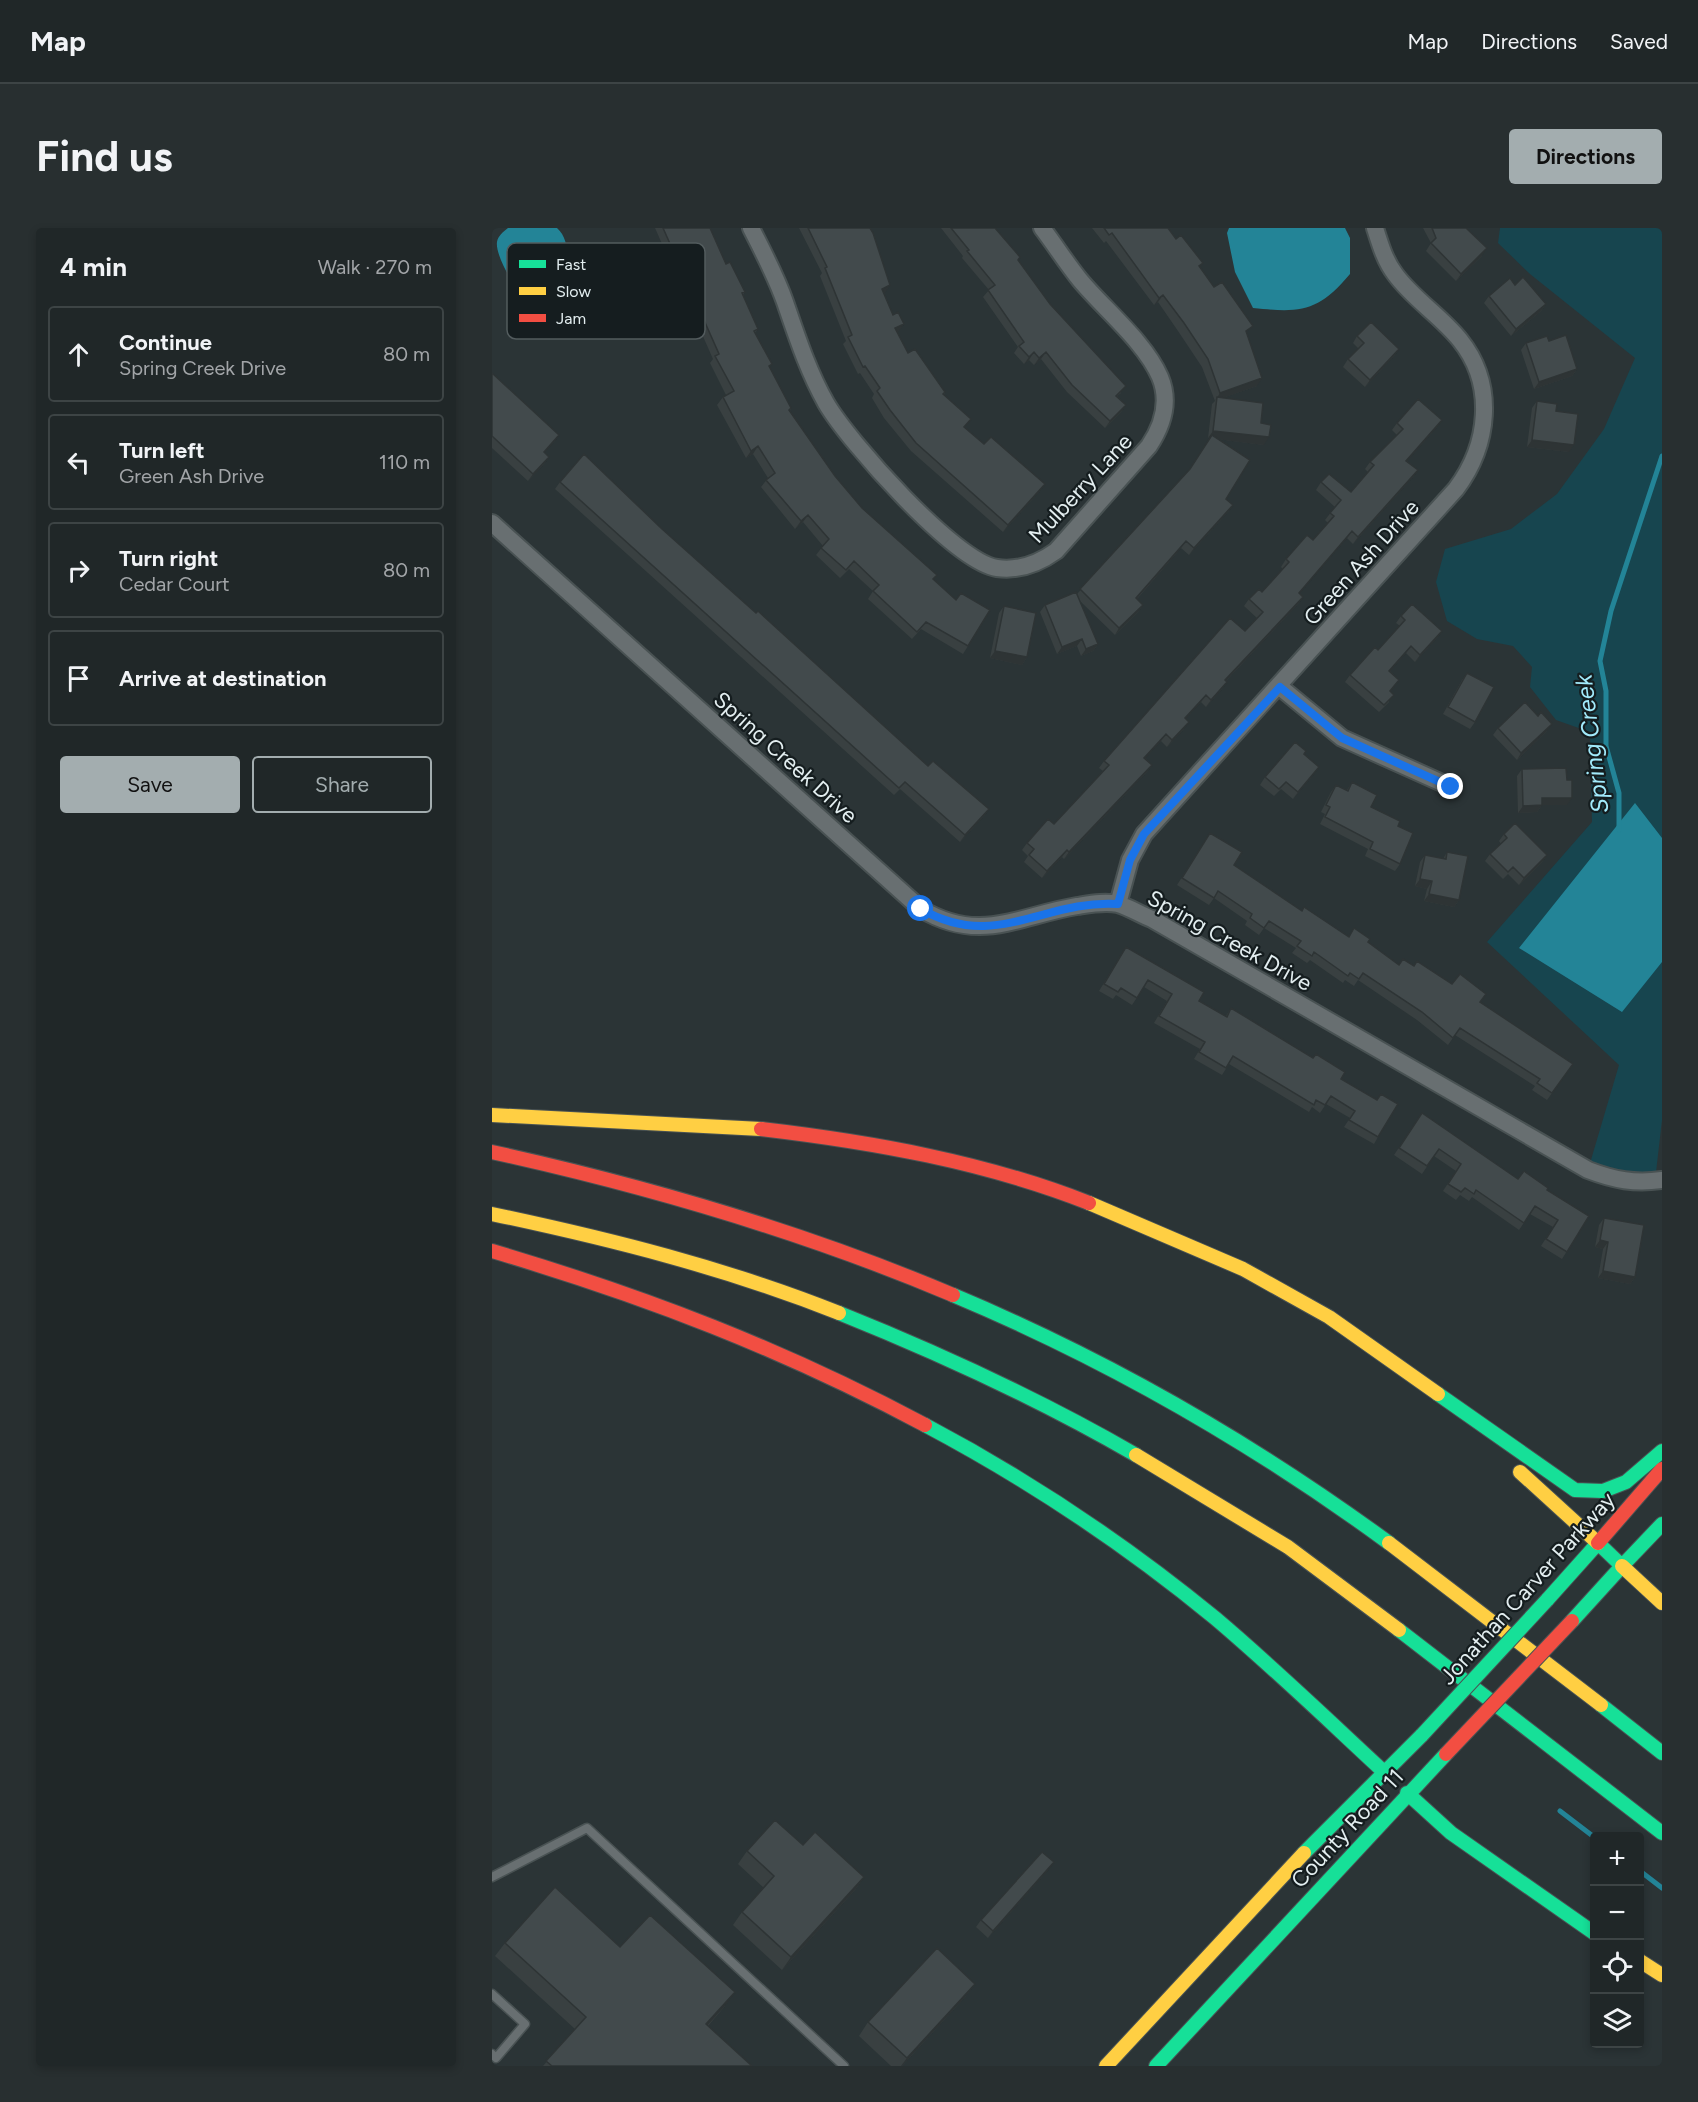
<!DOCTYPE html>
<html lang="en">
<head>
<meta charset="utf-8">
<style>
	:root { --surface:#202728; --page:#282f30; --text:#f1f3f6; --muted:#a2a5a8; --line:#3d4445; --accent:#a3adaf }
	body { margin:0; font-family:Figtree,sans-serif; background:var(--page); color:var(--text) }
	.controls { position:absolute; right:18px; bottom:18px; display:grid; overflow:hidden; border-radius:6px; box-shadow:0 3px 9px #0003 }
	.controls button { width:54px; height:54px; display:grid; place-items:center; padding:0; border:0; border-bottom:2px solid var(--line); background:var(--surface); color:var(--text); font:30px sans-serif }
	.stop { position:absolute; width:18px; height:18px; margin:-14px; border:4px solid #1a73e8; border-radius:50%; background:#fff }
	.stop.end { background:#1a73e8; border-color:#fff; box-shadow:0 2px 6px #0008 }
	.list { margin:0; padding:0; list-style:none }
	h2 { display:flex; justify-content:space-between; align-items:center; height:78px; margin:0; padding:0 24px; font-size:26px }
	h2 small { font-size:20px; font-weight:400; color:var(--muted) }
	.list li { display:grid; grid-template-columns:39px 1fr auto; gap:18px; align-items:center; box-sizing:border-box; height:96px; margin:0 12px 12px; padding:0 12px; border:2px solid var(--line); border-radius:6px }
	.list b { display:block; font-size:22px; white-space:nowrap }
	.list p { margin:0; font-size:20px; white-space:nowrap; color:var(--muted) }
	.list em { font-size:20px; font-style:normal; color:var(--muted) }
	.actions { display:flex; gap:12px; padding:18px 24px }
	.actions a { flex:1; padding:14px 0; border:2px solid var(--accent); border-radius:6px; text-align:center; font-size:21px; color:var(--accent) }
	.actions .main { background:var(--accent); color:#111 }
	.icon { flex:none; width:33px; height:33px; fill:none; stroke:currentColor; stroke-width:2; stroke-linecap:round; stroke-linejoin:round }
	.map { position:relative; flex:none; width:1170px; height:1838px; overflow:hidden; border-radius:6px }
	header { display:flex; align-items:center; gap:36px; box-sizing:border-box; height:84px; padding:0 30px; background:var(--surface); border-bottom:2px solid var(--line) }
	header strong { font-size:28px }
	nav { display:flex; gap:33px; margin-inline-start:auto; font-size:21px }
	.intro { display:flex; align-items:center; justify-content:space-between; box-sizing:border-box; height:144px; padding:0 36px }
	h1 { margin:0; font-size:42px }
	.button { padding:15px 27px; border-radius:6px; background:var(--accent); color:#111; font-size:21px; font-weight:700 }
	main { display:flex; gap:36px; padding:0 36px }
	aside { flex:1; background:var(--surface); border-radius:6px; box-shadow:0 3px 9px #0003 }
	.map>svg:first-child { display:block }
	.green { fill:#17454f }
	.water { fill:#238497 }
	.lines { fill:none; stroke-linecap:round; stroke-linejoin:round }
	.stream { stroke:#238497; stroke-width:5 }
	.lane-casing { stroke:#495253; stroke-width:11 }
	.street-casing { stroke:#495253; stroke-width:20 }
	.fast-casing { stroke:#495253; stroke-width:16 }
	.slow-casing { stroke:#495253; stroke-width:16 }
	.jam-casing { stroke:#495253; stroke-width:16 }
	.lane { stroke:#686f71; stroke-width:8 }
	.street { stroke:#686f71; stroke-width:16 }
	.fast { stroke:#16e098; stroke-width:14 }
	.slow { stroke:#ffcf43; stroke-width:14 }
	.jam { stroke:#f24e42; stroke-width:14 }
	.fast-bridge-casing { stroke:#495253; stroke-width:16; stroke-linecap:butt }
	.jam-bridge-casing { stroke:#495253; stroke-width:16; stroke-linecap:butt }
	.fast-bridge { stroke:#16e098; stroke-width:14 }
	.jam-bridge { stroke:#f24e42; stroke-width:14 }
	.wall { fill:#394041 }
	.shaded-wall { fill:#2e3435 }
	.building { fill:#424a4c; stroke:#2e3435; stroke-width:1.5 }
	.route { stroke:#1a73e8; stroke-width:8 }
	.labels { text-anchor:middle; stroke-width:4.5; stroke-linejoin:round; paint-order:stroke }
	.street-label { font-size:22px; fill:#e3eef0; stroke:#151d1f }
	.water-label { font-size:24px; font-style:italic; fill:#a2ebfc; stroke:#151d1f }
	.key { fill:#151d1f; stroke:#535c5e; stroke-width:1.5 }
	.key-label { font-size:16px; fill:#e3eef0 }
</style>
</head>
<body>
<header>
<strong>Map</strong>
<nav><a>Map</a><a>Directions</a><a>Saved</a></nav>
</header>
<div class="intro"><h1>Find us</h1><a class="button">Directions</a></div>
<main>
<aside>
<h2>4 min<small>Walk · 270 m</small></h2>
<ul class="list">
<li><svg class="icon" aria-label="ahead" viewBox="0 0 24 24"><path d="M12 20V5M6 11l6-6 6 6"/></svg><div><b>Continue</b><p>Spring Creek Drive</p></div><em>80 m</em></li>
<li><svg class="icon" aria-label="left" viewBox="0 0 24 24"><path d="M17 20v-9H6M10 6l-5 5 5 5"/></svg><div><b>Turn left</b><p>Green Ash Drive</p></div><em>110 m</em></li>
<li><svg class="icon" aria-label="right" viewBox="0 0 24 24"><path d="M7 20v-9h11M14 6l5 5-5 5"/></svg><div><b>Turn right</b><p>Cedar Court</p></div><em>80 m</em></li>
<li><svg class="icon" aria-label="arrive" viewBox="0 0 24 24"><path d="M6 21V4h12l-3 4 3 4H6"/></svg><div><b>Arrive at destination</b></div></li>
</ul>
<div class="actions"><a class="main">Save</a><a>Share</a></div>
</aside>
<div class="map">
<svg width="1170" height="1838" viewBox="0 0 1170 1838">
	<rect width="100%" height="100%" fill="#2b3436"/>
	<!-- green -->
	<path class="green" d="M1008,0H1170V892L1163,953L1096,942L1127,837L995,714L1100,594L1098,504L1064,492L1038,459L1040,439L1021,418L985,411L955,393L944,354L953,321L1019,301L1065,266L1112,201L1143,130L1038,46L1006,15Z"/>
	<!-- water -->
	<path class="water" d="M16,0H65C76,10 75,24 77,38C80,62 53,75 32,65C21,60 3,26 5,14C6,8 11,4 16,0Z
		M737,0H853L858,10V46C826,84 809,85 761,80L743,44L735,5Z
		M1143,575L1170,610V734L1130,784L1027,720Z"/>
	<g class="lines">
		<!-- stream -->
		<path class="stream" d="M1127,602V565L1114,518V463L1108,433L1119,383L1170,228
			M1068,1583L1102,1609
			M1148,1643L1170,1660"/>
		<!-- lane casing -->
		<g class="lane-casing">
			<path id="lane" d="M0,1649L95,1600L352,1838
				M0,1766L33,1796L4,1830L0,1826"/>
		</g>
		<!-- street casing -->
		<g class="street-casing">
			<path id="street" d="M259,0C271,24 284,48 293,74C305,109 316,143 334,175C356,213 463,334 505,340C527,343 546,336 564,323L657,218C671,197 678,173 668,149C653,114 612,81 588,52C575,36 563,17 550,0
				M0,295L429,681C488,716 525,688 585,678C598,676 613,673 626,676C637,679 649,687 660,691L1096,942C1122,952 1143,956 1170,952
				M788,459L850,510L959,559
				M626,676L638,632L652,606L964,261C997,217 1004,157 968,112C949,88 921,71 903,46C893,33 888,16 883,0"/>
		</g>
		<!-- fast casing -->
		<g class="fast-casing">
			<path id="fast" d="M461,1067C616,1132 762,1216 897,1315
				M347,1085C449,1126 549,1172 644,1227
				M946,1166L1083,1262L1111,1263L1134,1254L1170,1223
				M433,1197C535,1251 634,1317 723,1390C781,1439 836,1492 891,1543
				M1130,1338L1170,1296
				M1055,1372L1106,1315L1130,1338L1080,1393
				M907,1402L1170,1605
				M1109,1477L1170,1525
				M915,1565L959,1605L1102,1705
				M812,1625L930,1507
				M664,1838L954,1526"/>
		</g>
		<!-- slow casing -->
		<g class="slow-casing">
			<path id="slow" d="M0,887L269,901
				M597,975L751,1041L837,1089L946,1166
				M0,986C118,1011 234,1040 347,1085
				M644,1227L796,1319L907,1402
				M1028,1244L1106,1315
				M897,1315L1109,1477
				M1130,1338L1170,1375
				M1148,1733L1170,1747
				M614,1838L812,1625"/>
		</g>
		<!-- jam casing -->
		<g class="jam-casing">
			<path id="jam" d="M269,901C380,914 493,934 597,975
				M0,924C159,959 312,1004 461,1067
				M0,1023C155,1069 290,1121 433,1197
				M1106,1315L1170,1241"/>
		</g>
		<!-- lane -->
		<use href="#lane" class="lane"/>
		<!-- street -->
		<use href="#street" class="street"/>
		<!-- fast -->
		<use href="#fast" class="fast"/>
		<!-- slow -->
		<use href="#slow" class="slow"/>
		<!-- jam -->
		<use href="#jam" class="jam"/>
		<!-- fast-bridge casing -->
		<g class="fast-bridge-casing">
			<path id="fast-bridge" d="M930,1507L1055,1372"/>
		</g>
		<!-- jam-bridge casing -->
		<g class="jam-bridge-casing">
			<path id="jam-bridge" d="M954,1526L1080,1393"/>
		</g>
		<!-- fast-bridge -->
		<use href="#fast-bridge" class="fast-bridge"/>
		<!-- jam-bridge -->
		<use href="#jam-bridge" class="jam-bridge"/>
	</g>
	<!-- wall -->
	<path class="wall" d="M163,0H218L234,36L253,64L251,67L266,101L263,105L277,139L299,180L298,183L343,248L370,280L442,352L464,372L469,365L476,418L471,426L429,401L420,411L376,371L381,363L357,341L348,350L324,327L331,318L311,294L303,301L269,259L276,250L261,226L254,230L225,177L231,169L234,167L218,135L221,131Z
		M307,0H378L398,57L392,65L401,87L412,96L405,104L416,125L453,164L452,167L472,200L548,263L511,304L419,223L392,190L380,170L382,166L368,145L366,146L351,116L354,113L328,48L330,45Z
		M449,0H503L558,76L629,165L625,168L634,177L629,184L613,200L575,164L549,131L542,137L537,132L532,136L522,125L526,119L491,69L497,62L470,30L471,28Z
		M600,0H676L708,40L755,106L765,158L730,170L769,195L772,217L725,211L734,271L741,277L736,284L697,327L689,320L645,371L651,377L646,384L623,407L588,373L606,416L601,423L589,428L585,418L565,426L548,384L553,377L585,366L697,243L718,210H716L720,176L723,173L710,139L686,103L666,74L662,77L614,13L612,15Z
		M931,0H974L990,28L964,53L934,23L939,15Z
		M1023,57L1054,76L1049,83L1019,108L992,75L997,68Z
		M865,108L907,121L902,128L873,159L851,139L856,131L867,121L861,115Z
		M1057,113L1085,141L1080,148L1042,161L1029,122L1034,115Z
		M0,145L67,207L62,214L52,224L57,229L52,236L36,253L0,220Z
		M1045,173L1064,183L1077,224L1035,219L1040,180Z
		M905,195L945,199L915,233L926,242L921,249L861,316L855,310L807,365L811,369L806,376L734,453L730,461L714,479L709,474L693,491L692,501L675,519L669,513L653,530L660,537L655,544L572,631L570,629L550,650L532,634L536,628L530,622L535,615L562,596L611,543L607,540L612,533L753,403L765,390L752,378L757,371L770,364L791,341L789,339L794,331L821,312L836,295L833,292L843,279L824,262L829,254L859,264L876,244L873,241L878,234L905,207L900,202Z
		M68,254L170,301L436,538L497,581L492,588L468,614L408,561L402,567L63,261Z
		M512,378L535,429L530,437L498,430L507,385Z
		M909,388L950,403L945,410L923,434L914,425L898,443L907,452L898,464L897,474L887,484L853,454L858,447L886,422L908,398L904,395Z
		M975,445L983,494L978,501L951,486L970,452Z
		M1006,500L1055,503L1025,532L1001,507Z
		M1030,541L1075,577H1050L1045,584L1026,585L1025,548Z
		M822,546L801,571L789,561L782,568L768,557L773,549Z
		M860,554L879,579L906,598L908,636L903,643L873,628L876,621L828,596L833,586L829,584L839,564L844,557L855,562Z
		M718,605L742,637L810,683L857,709L876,714L907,737L922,738L988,774L1081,836L1055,872L1040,862L1043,858L963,807L956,817L925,792L866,752L862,758L853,752L851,755L818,732L815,735L800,725L804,720L772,700L767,707L753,697L755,693L722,670L717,677L685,657Z
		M1012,606L1055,627L1050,634L1027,657L1016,646L1011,651L993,633L998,626L1009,616L1007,613Z
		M955,624L967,672L962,679L932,673L935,661L923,658L928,634L933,627L951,631Z
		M634,719L707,773L734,788L739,780L849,851L885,872L889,866L886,909L882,916L852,899L858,890L834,876L828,885L820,879L817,884L737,836L730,847L702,831L708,821L662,795L675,773L652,759L640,777L624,767L621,771L607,763Z
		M930,885L1026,951L1055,962L1097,988L1070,1031L1049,1018L1061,999L1038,986L1027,1002L980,969L977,973L968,967L964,972L951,963L964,943L942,928L930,946L902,927Z
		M1112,990L1143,1049L1138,1056L1106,1050L1111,1021L1103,1019L1107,997Z
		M311,1617L372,1649L363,1662L290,1742L241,1697L250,1684L272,1660L246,1636L255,1623Z
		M557,1641L496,1710L484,1699L489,1692Z
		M13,1715L128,1719L233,1778L216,1798L260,1838H51L83,1801L3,1728Z
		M483,1756L473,1769L410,1838H399L367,1808L376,1794Z"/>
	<!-- shaded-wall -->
	<path class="shaded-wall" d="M995,20L990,28L964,53L969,46Z
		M398,57L393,65L385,68L390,61Z
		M671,67L666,74L662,77L667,70Z
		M1054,76L1049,83L1019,108L1024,101Z
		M412,96L407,103L398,107L403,100Z
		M907,121L902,128L873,159L878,152Z
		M542,124L537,132L532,136L537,129Z
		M554,124L549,131L542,137L547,130Z
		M1085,141L1080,148L1042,161L1047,154Z
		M770,150L765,158L725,172V169L723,173L728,165Z
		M634,177L629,184L613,200L618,193Z
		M950,192L945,199L909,240L914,233Z
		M721,203L777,209L772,217L716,210Z
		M67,207L62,214L47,231L52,224Z
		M1040,212L1082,217L1077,224L1035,219Z
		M266,218L261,226L254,230L259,223Z
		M57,229L52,236L36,253L41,246Z
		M926,242L921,249L861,316L866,309Z
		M553,256L548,263L511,304L516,297Z
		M741,277L736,284L697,327L702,320Z
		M316,287L311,294L303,301L309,293Z
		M860,303L855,310L802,372L807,365Z
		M694,313L689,320L639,377L644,370Z
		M811,369L806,376L728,459L733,452Z
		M651,377L646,384L623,407L627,400Z
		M950,403L945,410L923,434L928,427Z
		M590,411L585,418L565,426L570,419Z
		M606,416L601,423L589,428L594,421Z
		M919,418L914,425L892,450L897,443Z
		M503,423L535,429L530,437L498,430Z
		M735,454L730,461L714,479L719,472Z
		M714,467L709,474L688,497L693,490Z
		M697,494L692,501L675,519L680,512Z
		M1060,496L1055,503L1025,532L1029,525Z
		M674,506L669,513L647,537L652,530Z
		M660,537L655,544L572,631L577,624Z
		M827,539L822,546L801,571L806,564Z
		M1050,570H1080L1075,577H1050L1045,584L1026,585L1031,578Z
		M497,581L492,588L468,614L473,607Z
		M575,622L570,629L550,650L555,643Z
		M1055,627L1050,634L1027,657L1032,650Z
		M928,651L940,653L935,661L923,658Z
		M937,666L967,672L962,679L932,673Z
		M1108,1012L1116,1014L1111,1021L1103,1019Z
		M1111,1043L1143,1049L1138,1056L1106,1050Z
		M562,1634L557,1641L496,1710L501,1703Z
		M372,1649L363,1662L290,1742L299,1729Z
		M483,1756L473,1769L410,1838H409L415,1830Z
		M243,1764L233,1778L204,1810L214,1796Z"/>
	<!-- building -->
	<path class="building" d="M171,0H218L234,36L238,34L253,64L250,65L266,101L262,103L280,136L277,138L299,180L297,182L343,248L370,280L445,347L441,351L464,372L469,365L498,382L476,418L434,394L425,404L381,363L387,357L362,333L354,342L329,320L337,311L316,287L309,293L274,252L283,245L266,218L259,223L231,169L242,163L223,128L227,126Z
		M316,0H378L381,5L398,57L390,61L401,87L406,84L412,96L403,100L416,125L423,121L453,164L451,166L479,191L472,199L492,216L499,209L553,256L516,297L424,215L398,182L385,163L388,160L373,138L371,139L356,109L360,107L333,40L335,39Z
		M459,0H503L528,29L526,32L558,76L634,158L624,168L634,177L618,193L580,157L554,124L547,130L542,124L537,129L527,118L532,114L496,62L503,57L475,23L477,22Z
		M612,0H676L684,11L689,7L711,35L707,38L722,59L730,54L761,98L754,103L770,150L728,165L716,131L692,95L671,67L667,70L620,5L617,7Z
		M940,0H974L995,20L969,46L939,15L944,10Z
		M1031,49L1054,76L1024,101L997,68L1018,50L1023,57Z
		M879,94L907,121L878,152L856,131L872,115L865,108Z
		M1074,107L1085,141L1047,154L1034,115L1055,108L1057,113Z
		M0,145L67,207L52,224L57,229L41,246L0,208Z
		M725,169L771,175L769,195L779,197L777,209L721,203Z
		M926,171L950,192L914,233L926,242L866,309L860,303L807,365L811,369L733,452L735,454L719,472L714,467L693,490L697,494L680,512L674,506L652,530L660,537L577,624L575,622L555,643L537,627L542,621L535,615L556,591L562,596L617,537L612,533L738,390L753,403L771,384L757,371L767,361L770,364L797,334L794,331L815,307L821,312L842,288L838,285L849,272L829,254L837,246L859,264L882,237L878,234L911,201L905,195Z
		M1045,173L1065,176L1064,183L1086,186L1082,217L1040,212Z
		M720,207L758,232L734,271L741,277L702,320L694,313L644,370L651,377L627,400L588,361L698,241Z
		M92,226L170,301L264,385L266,383L436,538L441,533L497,581L473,607L413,554L407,560L68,254Z
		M584,364L606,416L594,421L590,411L570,419L553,377Z
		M920,376L950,403L928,427L919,418L897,443L907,452L898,463L902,467L892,477L858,447L883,419L886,422L913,392L909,388Z
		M512,378L544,385L535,429L503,423Z
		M975,445L1002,459L983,494L956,479Z
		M1033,474L1046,488L1049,484L1060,496L1029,525L1006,500Z
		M803,514L814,523L812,526L827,539L806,564L794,554L787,561L773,549Z
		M1074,540L1075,552H1080V570H1050V577L1031,578L1030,541Z
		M860,554L885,567L879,579L908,593L906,598L921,605L908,636L878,621L881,614L833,589L838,579L834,577L844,557L856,563Z
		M1023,595L1055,627L1032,650L1021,639L1016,644L998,626L1015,610L1012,606Z
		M718,605L750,624L742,637L810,683L812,679L857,709L862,700L878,711L876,714L907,737L911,731L922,738L925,733L960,756L968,746L994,766L988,774L1081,836L1060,865L1045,855L1048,851L968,800L961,810L930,784L871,745L867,751L858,745L856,748L822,724L820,728L805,718L809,713L777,693L772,700L758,690L760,686L726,663L722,670L690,650Z
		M955,624L976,628L967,672L937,666L940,653L928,651L933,627L954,631Z
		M634,719L712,764L707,773L735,789L739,780L821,830L824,826L853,844L849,851L885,872L889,866L906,876L886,909L857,892L863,883L839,868L833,877L824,872L822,877L741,828L734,840L707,824L713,814L667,788L680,766L656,752L645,770L629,760L626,764L612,756Z
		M930,885L1026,951L1032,943L1056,960L1055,962L1097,988L1075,1024L1054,1011L1066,992L1043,978L1032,995L984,962L982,966L973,960L969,964L956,956L969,936L947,921L935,938L907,920Z
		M1112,990L1152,997L1143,1049L1111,1043L1116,1014L1108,1012Z
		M283,1592L311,1617L323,1604L372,1649L299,1729L250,1684L282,1648L255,1623Z
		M550,1624L562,1634L501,1703L489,1692Z
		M63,1659L128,1719L158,1687L243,1764L214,1796L260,1838H60L54,1833L94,1789L13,1715Z
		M445,1720L483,1756L415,1830L376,1794Z"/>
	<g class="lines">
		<!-- route -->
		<path class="route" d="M429,681C503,724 552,671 626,676L638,632L652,606L788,459L850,510L959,559"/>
	</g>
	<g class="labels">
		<!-- street labels -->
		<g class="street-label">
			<text transform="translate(588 260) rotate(-47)" y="8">Mulberry Lane</text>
			<text transform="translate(869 334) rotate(-48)" y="8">Green Ash Drive</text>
			<text transform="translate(294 529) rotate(42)" y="8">Spring Creek Drive</text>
			<text transform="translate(738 712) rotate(29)" y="8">Spring Creek Drive</text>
			<text transform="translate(1035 1360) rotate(-48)" y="8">Jonathan Carver Parkway</text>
			<text transform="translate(855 1600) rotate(-47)" y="8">County Road 11</text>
		</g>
		<!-- water labels -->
		<g class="water-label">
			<text transform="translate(1100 516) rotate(-97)" y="8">Spring Creek</text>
		</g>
	</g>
	<!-- legend -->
	<rect x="15" y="15" width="198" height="96" rx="9" class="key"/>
	<rect x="27" y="32" width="27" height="8" fill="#16e098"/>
	<rect x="27" y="59" width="27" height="8" fill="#ffcf43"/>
	<rect x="27" y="86" width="27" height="8" fill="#f24e42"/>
	<g class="key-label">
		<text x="64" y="42">Fast</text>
		<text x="64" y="69">Slow</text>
		<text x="64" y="96">Jam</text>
	</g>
</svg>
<div class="controls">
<button>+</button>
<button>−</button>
<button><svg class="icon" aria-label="locate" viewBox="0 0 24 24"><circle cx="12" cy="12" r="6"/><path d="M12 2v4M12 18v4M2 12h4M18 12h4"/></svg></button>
<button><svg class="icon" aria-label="layers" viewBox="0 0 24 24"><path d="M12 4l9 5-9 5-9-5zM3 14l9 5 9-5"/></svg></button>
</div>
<div class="stop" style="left:429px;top:681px"></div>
<div class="stop end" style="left:959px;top:559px"></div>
</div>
</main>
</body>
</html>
